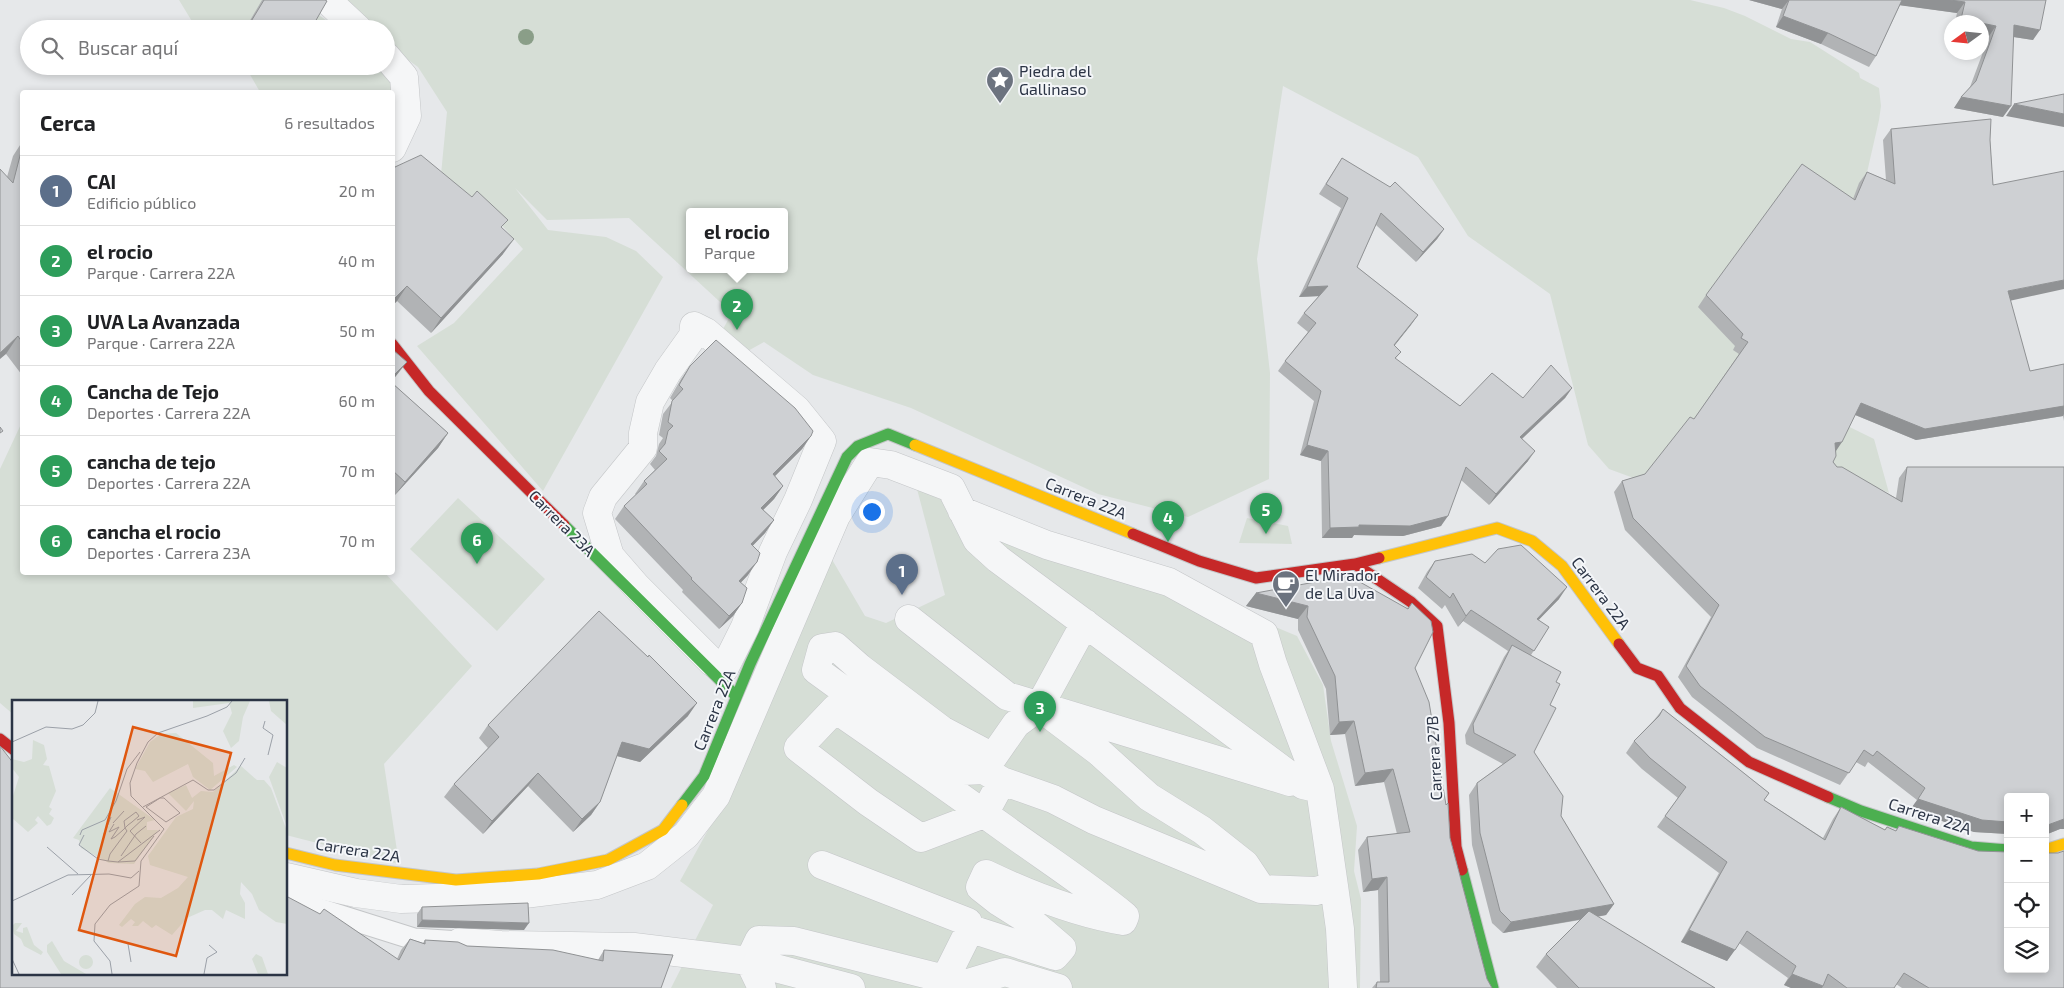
<!DOCTYPE html>
<html lang="es">
<head>
<meta charset="utf-8">
<style>
	:root { --surface:#fff; --page:#f6f6f6; --text:#202124; --muted:#757577; --line:#e0e0e0; --accent:#6c737f }
	body { margin:0; font-family:"Exo 2",sans-serif; background:var(--page); color:var(--text) }
	.controls { position:absolute; right:15px; bottom:15px; display:grid; overflow:hidden; border-radius:5px; box-shadow:0 2px 8px #0003 }
	.controls button { width:45px; height:45px; display:grid; place-items:center; padding:0; border:0; border-bottom:1px solid var(--line); background:var(--surface); color:var(--text); font:25px sans-serif }
	.compass { position:absolute; left:1944px; top:15px; width:45px; height:45px; border-radius:50%; background:var(--surface); box-shadow:0 2px 8px #0003; rotate:255deg }
	.you { position:absolute; left:871px; top:511px; width:18px; height:18px; margin:-12px; border:4px solid #fff; border-radius:50%; background:#1a73e8; box-shadow:0 0 0 8px #1a73e833 }
	.badge { display:grid; place-items:center; width:32px; height:32px; border-radius:50%; background:var(--accent); color:#fff; font-size:16px; font-weight:700 }
	.pin { position:absolute; translate:-50% -41px; filter:drop-shadow(0 1px 2px #0008) }
	.pin::after { content:''; position:absolute; top:26px; width:18px; height:15px; background:inherit; clip-path:polygon(0 0,100% 0,50% 100%) }
	.popup { position:absolute; left:686px; top:208px; width:102px; height:65px; box-sizing:border-box; display:grid; place-content:center; border-radius:5px; background:var(--surface); filter:drop-shadow(0 1px 4px #0005); font-size:16px; white-space:nowrap; color:var(--muted) }
	.popup b { font-size:19px; color:var(--text) }
	.popup::after { content:''; position:absolute; left:50%; top:100%; margin-left:-10px; border:10px solid transparent; border-top-color:var(--surface) }
	.list { margin:0; padding:0; list-style:none }
	h2 { display:flex; justify-content:space-between; align-items:center; height:65px; margin:0; padding:0 20px; font-size:21px }
	h2 small { font-size:16px; font-weight:400; color:var(--muted) }
	.list li { display:grid; grid-template-columns:32px 1fr auto; gap:15px; align-items:center; box-sizing:border-box; height:70px; padding:0 20px; border-top:1px solid var(--line) }
	.list b { display:block; font-size:19px; white-space:nowrap }
	.list p { margin:0; font-size:16px; white-space:nowrap; color:var(--muted) }
	.list em { font-size:16px; font-style:normal; color:var(--muted) }
	.icon { flex:none; width:28px; height:28px; fill:none; stroke:currentColor; stroke-width:2; stroke-linecap:round; stroke-linejoin:round }
	.map { position:relative; flex:none; width:2064px; height:988px; overflow:hidden }
	.search { position:absolute; background:var(--surface); box-shadow:0 2px 8px #0003; left:20px; top:20px; width:375px; height:55px; display:flex; align-items:center; gap:12px; box-sizing:border-box; padding:0 18px; border-radius:28px; color:var(--muted); font-size:19px }
	.panel { position:absolute; background:var(--surface); box-shadow:0 2px 8px #0003; left:20px; top:90px; width:375px; height:485px; border-radius:5px }
	.map>svg:first-child { display:block }
	.green { fill:#d6ded6; fill-rule:evenodd }
	.lines { fill:none; stroke-linecap:round; stroke-linejoin:round }
	.lane-casing { stroke:#c4c6c8; stroke-width:23 }
	.street-casing { stroke:#c4c6c8; stroke-width:29 }
	.fast-casing { stroke:#c4c6c8; stroke-width:13 }
	.slow-casing { stroke:#c4c6c8; stroke-width:13 }
	.jam-casing { stroke:#c4c6c8; stroke-width:13 }
	.lane { stroke:#f5f6f7; stroke-width:21 }
	.street { stroke:#f5f6f7; stroke-width:28 }
	.fast { stroke:#4caf50; stroke-width:11 }
	.slow { stroke:#ffc107; stroke-width:11 }
	.jam { stroke:#c62828; stroke-width:11 }
	.tree { fill:#8a9e88 }
	.wall { fill:#b1b3b5 }
	.shaded-wall { fill:#909294 }
	.building { fill:#ced0d3; stroke:#909294 }
	.labels { text-anchor:middle; stroke-width:4; stroke-linejoin:round; paint-order:stroke }
	.poi-label { font-size:16px; fill:#2b3445; stroke:#f4f6f9; text-anchor:start }
	.street-label { font-size:16px; fill:#2b3445; stroke:#f4f6f9 }
	.inset-road { fill:none; stroke:#9ba0a8; stroke-width:1 }
	.view { fill:#df570f; fill-opacity:0.15; stroke:#df570f; stroke-width:2.5 }
	.inset-edge { fill:none; stroke:#2b3445; stroke-width:2.5 }
</style>
</head>
<body>
<div class="map">
<svg width="2064" height="988" viewBox="0 0 2064 988">
	<rect width="100%" height="100%" fill="#e6e8ea"/>
	<!-- green -->
	<path class="green" d="M179,0H297L339,29H211L193,23Z
		M327,0H1690L1724,8L1745,16L1791,39L1810,42L1859,73L1860,78L1879,88L1881,106L1879,120L1813,409L1874,439L1889,493L1852,476L1639,480L1609,469L1588,445L1550,294L1468,236L1418,157L1283,86L1257,259L1270,373L1269,479L1188,517L1098,494L911,408L813,375L764,342L746,352L719,336L732,313L629,218L547,220L515,188L548,230L606,237L636,251L663,277L543,491L417,346L454,323L523,249L483,204L440,185L447,112L418,67L386,44V29H366ZM690,211H784V269H690Z
		M245,66H386L405,102L393,123L392,92H260Z
		M22,422V572L385,573L472,666L384,764L399,864L286,835V702H14V715L0,703V469Z
		M917,489L996,524L1254,618L1297,636L1323,685L1331,741L1357,826L1354,871L1361,899L1360,988H671L713,905L680,881L718,812L827,551L865,616L886,623L945,595Z
		M458,498L545,579L497,631L410,549Z
		M1247,518L1288,526L1292,544L1239,543Z"/>
	<g class="lines">
		<!-- lane casing -->
		<g class="lane-casing">
			<path id="lane" d="M286,895L306,905L414,939L460,942"/>
		</g>
		<!-- street casing -->
		<g class="street-casing">
			<path id="street" d="M327,0L358,29
				M386,56L404,77L407,116L392,148
				M694,326L706,332L797,410L822,441L798,500L773,552L745,627L724,669L712,662L636,586L610,556L597,513L603,497L643,448V433L650,402L668,371L693,336Z
				M962,511L1047,545L1169,582L1264,634L1273,664L1320,789
				M909,619L1007,696L1290,782
				M1050,715L1099,752L1149,797L1202,830L1245,864L1261,888
				M1002,781L984,770L963,771L915,742L816,670L822,648L835,646L860,668L942,730L993,757L1016,724L1039,707L1085,623
				M822,865L968,922L967,935L945,979
				M286,877L356,893L401,899L508,896L597,885L647,866L686,835L716,796L836,516L870,462L891,465L951,488L977,540L998,559L1303,785L1320,789L1334,886L1316,891L1261,889L1094,820L1053,799L1002,781L984,814L921,838L868,802L798,748L835,709C892,748 948,788 1004,828C1044,857 1086,884 1125,916L1123,921C1075,913 1030,895 986,874L980,887L999,902L1034,924L1062,948L1055,956L968,928
				M1334,886L1340,929L1343,988
				M460,942L501,945L634,947L749,961L851,988
				M762,988L749,961L759,940L794,941L965,984L1005,972L1058,988"/>
		</g>
		<!-- fast casing -->
		<g class="fast-casing">
			<path id="fast" d="M564,525L736,696
				M1828,797L1861,811L1971,847L2008,850
				M682,805L704,776L750,664L847,457L858,446L888,434L915,445
				M1462,870L1493,988"/>
		</g>
		<!-- slow casing -->
		<g class="slow-casing">
			<path id="slow" d="M915,445L1133,534
				M1379,558L1497,528L1532,541L1562,566L1619,644
				M2045,850L2064,844
				M286,853L335,865L456,880L538,874L608,860L663,830L682,805"/>
		</g>
		<!-- jam casing -->
		<g class="jam-casing">
			<path id="jam" d="M392,344L429,391L564,525
				M1133,534L1199,561L1256,578L1355,564L1379,558
				M1355,564L1411,602L1437,626L1449,723L1456,847L1462,870
				M1619,644L1637,668L1658,676L1680,708L1749,762L1828,797
				M0,739L14,750"/>
		</g>
		<!-- lane -->
		<use href="#lane" class="lane"/>
		<!-- street -->
		<use href="#street" class="street"/>
		<!-- fast -->
		<use href="#fast" class="fast"/>
		<!-- slow -->
		<use href="#slow" class="slow"/>
		<!-- jam -->
		<use href="#jam" class="jam"/>
	</g>
	<!-- trees -->
	<circle class="tree" cx="526" cy="37" r="8"/>
	<!-- wall -->
	<path class="wall" d="M262,0H325L311,29H245Z
		M1749,0H2046L2033,40L2014,37L2003,117L1954,108L1970,87L1989,36L1982,35V22H1955L1957,13L1900,5L1876,56L1869,67L1821,44L1776,27L1782,9Z
		M282,66H289L287,69Z
		M1891,129L1990,140L1993,185L2010,301L2030,371L2064,364V421L2063,416L1916,440L1855,415L1835,452L1833,462L1837,467L1896,498L1899,478L1907,467H2064V829H2060L2045,835V797H2008V834L1974,832L1910,810L1917,800L1868,762L1865,767L1856,762L1840,785L1757,748L1692,697L1678,677L1711,617L1625,530L1614,492L1622,481L1645,474L1694,419L1739,354L1733,350L1735,346L1698,307L1706,295L1853,199L1859,183L1867,172L1886,180L1883,140Z
		M22,142V375L6,354L7,177L13,156Z
		M1342,158L1444,229L1437,239L1416,262L1376,225L1357,267L1418,315L1394,346L1401,352L1395,359L1460,406L1523,398L1572,388L1565,398L1522,439L1528,461L1489,505L1461,480L1441,526L1403,536L1354,535L1352,538H1322L1321,461L1300,455L1314,401L1278,371L1285,361L1308,332L1297,323L1304,313L1319,296L1299,297L1341,208L1319,194Z
		M395,167L502,228L503,254L431,333L397,301L392,306V170Z
		M690,366L811,436L802,449L775,476L783,486L774,499L763,510L774,520L765,533L753,545L748,575L741,582L742,603L733,616L719,629L682,592L683,590L615,519L624,506L636,495L635,494L644,481L655,470L650,464L656,456L659,444L663,438L659,435L663,414L673,401L670,398L681,379Z
		M392,383L448,433L438,448L394,496L392,495Z
		M1435,561L1485,563L1559,599L1538,620L1549,627L1531,655L1556,682L1550,705L1534,752L1561,816L1614,904L1606,915L1597,917L1715,988H1557L1536,967L1546,954L1580,920L1503,933L1492,923L1472,845L1469,795L1477,783L1503,764L1466,744L1465,735L1504,657L1508,651L1463,621L1458,627L1445,605L1442,609L1418,588L1427,572Z
		M1256,593L1408,608L1412,603L1415,668L1450,838L1487,979L1492,988H1372L1377,982H1380L1378,890L1363,892L1358,850L1367,837L1397,834L1384,782L1355,786L1345,734L1330,735L1326,689L1298,630V619L1246,606Z
		M1663,709L1769,793L1764,800L1823,838L1833,819L1841,807L1885,830L1887,827L1896,831L1978,851L2064,988H1902L1896,984L1894,988H1791L1784,985L1788,978L1739,943L1727,961L1681,942L1719,873L1657,827L1678,798L1642,769L1626,753L1634,741L1654,720Z
		M688,716L640,762L617,756L600,802L591,815L573,832L528,786L483,834L444,797L454,784L488,748L479,738L488,725Z
		M12,803L14,805V974L397,959L401,950L410,939L423,943L425,940L467,946L598,960L604,950L661,988H0Z
		M422,907L524,930L417,927V914Z"/>
	<!-- shaded-wall -->
	<path class="shaded-wall" d="M1749,0H1789L1782,9Z
		M1901,0H1950L1965,2L1957,13L1898,5Z
		M1783,16L1828,33L1821,44L1776,27Z
		M1961,19L1981,22H1958Z
		M1982,23L1996,26L1989,36L1982,35Z
		M2014,25L2040,30L2033,40L2007,36Z
		M1961,97L2011,106L2003,117L1954,108Z
		M2014,104L2064,114V127L2006,116Z
		M1444,229L1437,239L1416,262L1423,252Z
		M514,239L503,254L431,333L441,318Z
		M2064,280V289L2000,303L2008,291Z
		M407,286L397,301L392,306V301Z
		M1328,286L1321,296L1299,297L1307,287Z
		M1418,315L1411,325L1387,355L1394,345Z
		M18,336L6,354L0,359V353Z
		M407,362L396,376L392,381V377Z
		M1572,388L1565,398L1513,447L1520,437Z
		M1861,403L2064,406V414L2063,416L1916,440L1853,414Z
		M448,433L438,448L394,496L405,482Z
		M811,436L802,449L764,487L773,474Z
		M1842,442L1834,454L1835,443Z
		M1307,445L1328,451L1321,461L1300,455Z
		M1535,451L1528,461L1489,505L1496,494Z
		M783,486L774,499L752,521L761,508Z
		M1448,516L1441,526L1403,536L1354,535L1352,538H1322L1330,528Z
		M774,520L765,533L742,557L751,544Z
		M757,562L748,575L730,594L739,581Z
		M1567,587L1559,599L1529,630L1537,619Z
		M1256,593L1308,606L1298,619L1246,606Z
		M742,603L733,616L719,629L729,616Z
		M1471,610L1463,621L1458,627L1466,616Z
		M697,703L688,716L640,762L613,755L622,742Z
		M1354,721L1345,734L1330,735L1339,722Z
		M1393,769L1384,782L1355,786L1365,773Z
		M538,773L528,786L483,834L492,821Z
		M1918,799L2008,822V834L1974,832L1910,810Z
		M600,802L591,815L573,832L582,819Z
		M2064,819V829H2060L2045,835V826Z
		M1387,877L1378,890L1363,892L1372,879Z
		M1614,904L1606,915L1503,933L1511,922Z
		M422,920L529,923L524,930L417,927Z
		M1689,930L1735,950L1727,961L1681,942Z
		M1792,974L1823,986L1822,988H1791L1784,985Z"/>
	<!-- building -->
	<path class="building" d="M264,0H325L327,1L311,29H248L247,28Z
		M1789,0H1902L1876,56L1828,33L1783,16Z
		M1950,0H2046L2040,30L2014,25L2011,106L1961,97L1976,81L1996,26L1961,19L1965,2Z
		M2064,94V114L2014,104Z
		M1991,119L1990,140L1993,185L2064,171V280L2008,291L2030,371L2064,364V406L1925,429L1861,403L1842,442L1835,443L1836,456L1833,462L1837,467H1842L1902,502L1907,467H2064V819L2045,826V797H2008V822L1982,820L1918,799L1925,788L1877,751L1873,756L1864,750L1849,773L1765,737L1700,686L1686,666L1719,605L1633,518L1622,481L1645,474L1690,417L1694,419L1748,342L1741,338L1743,334L1706,295L1802,164L1855,200L1867,172L1895,184L1891,129Z
		M22,148V342L18,336L0,353V169L13,183Z
		M421,155L472,197L477,191L508,220L501,227L514,239L441,318L407,286L392,301V171L395,167Z
		M1342,158L1390,187L1395,182L1444,229L1423,252L1381,213L1357,267L1418,315L1394,345L1401,352L1395,358L1460,406L1492,373L1523,398L1551,365L1572,388L1520,437L1535,451L1496,494L1466,467L1448,516L1410,526L1359,525V527L1330,528L1328,451L1307,445L1321,391L1285,361L1316,323L1304,313L1328,286L1307,287L1348,198L1326,184Z
		M716,340L795,408L813,431L811,436L773,474L783,486L761,508L774,520L751,544L760,553L757,562L739,581L747,588L742,603L729,616L691,579L692,578L624,506L647,484L644,481L667,459L659,451L665,444L668,431L673,426L668,422L672,401L683,389L679,385L690,366Z
		M392,349L407,362L392,377Z
		M392,383L448,433L405,482L392,470Z
		M0,427L3,431L0,433Z
		M1521,545L1567,587L1537,619L1549,627L1534,651L1471,610L1466,616L1453,593L1450,598L1426,577L1435,561L1472,554L1485,563L1498,549Z
		M1342,577H1351L1408,609L1412,603L1431,621L1433,632L1415,668L1429,702L1446,805L1448,803L1450,838L1487,979L1492,988H1376L1377,982H1389L1387,877L1372,879L1367,837L1410,832L1393,769L1365,773L1354,721L1339,722L1335,676L1307,617L1308,606L1256,593Z
		M599,611L648,657L649,655L697,703L649,749L622,742L600,802L582,819L538,773L492,821L454,784L499,737L488,725Z
		M1512,645L1561,672L1556,682L1560,684L1550,705L1556,708L1534,752L1563,796L1561,816L1614,904L1511,922L1500,911L1480,833L1477,783L1516,755L1474,733L1473,724Z
		M1663,709L1769,793L1764,800L1825,840L1841,807L1885,830L1887,827L1896,831L1899,826L1978,851L2008,852V969H2045V851L2049,853H2058L2064,851V988H1929L1904,973L1894,988H1847L1828,974L1823,986L1792,974L1796,966L1747,931L1735,950L1689,930L1727,862L1665,816L1686,787L1650,758L1634,741L1659,716Z
		M0,746L14,764V800L12,803L14,805V836L12,839L14,840V974H286V896L320,914L324,909L399,960L410,939L425,944V940L458,942L467,946L553,950L603,961L604,950L673,955L661,988H0Z
		M528,903L529,923L422,920V907Z
		M1589,911L1715,988H1579L1546,954Z"/>
	<!-- icons -->
	<defs>
		<g id="sight-pin" transform="scale(1.4375)"><path d="M0 17L-7.5 6A9.5 9.5 0 1 1 7.5 6Z" fill="#6c737f" stroke="#f4f6f9"/><path d="M0-6L1.8-2.2L6-1.7L2.9 1.2L3.7 5.4L0 3.3L-3.7 5.4L-2.9 1.2L-6-1.7L-1.8-2.2Z" fill="#fff"/></g>
		<g id="cafe-pin" transform="scale(1.4375)"><path d="M0 17L-7.5 6A9.5 9.5 0 1 1 7.5 6Z" fill="#6c737f" stroke="#f4f6f9"/><path d="M-5.5-4.5H6V0H3Q3 3.5 0 3.5H-2.5Q-5.5 3.5-5.5 0ZM3-3.2v2h1.7v-2ZM-6 4.5H4V6H-6Z" fill="#fff"/></g>
	</defs>
	<g fill-rule="evenodd">
		<use href="#sight-pin" x="1000" y="80"/>
		<use href="#cafe-pin" x="1286" y="584"/>
	</g>
	<g class="labels">
		<!-- poi labels -->
		<g class="poi-label">
			<text x="1019" y="77">Piedra del<tspan x="1019" dy="18">Gallinaso</tspan></text>
			<text x="1305" y="581">El Mirador<tspan x="1305" dy="18">de La Uva</tspan></text>
		</g>
		<!-- street labels -->
		<g class="street-label">
			<text transform="translate(1086 498) rotate(22)" y="6">Carrera 22A</text>
			<text transform="translate(562 523) rotate(45)" y="6">Carrera 23A</text>
			<text transform="translate(1601 593) rotate(53)" y="6">Carrera 22A</text>
			<text transform="translate(714 710) rotate(-68)" y="6">Carrera 22A</text>
			<text transform="translate(1434 758) rotate(-93)" y="6">Carrera 27B</text>
			<text transform="translate(1930 816) rotate(18)" y="6">Carrera 22A</text>
			<text transform="translate(358 850) rotate(9)" y="6">Carrera 22A</text>
		</g>
	</g>
	<!-- overview -->
	<g transform="translate(12 700)">
		<rect width="275" height="275" fill="#e6e8ea"/>
		<path d="M181,1H238L231,17L227,41L219,48L211,31L220,13L217,3L181,8ZM257,1H275V25L259,11ZM164,33L201,63L202,76L222,65L225,67L198,90L181,77L176,64L141,82L133,71L123,69L138,42L149,34ZM21,40L32,45L35,59L31,65L37,66L44,91L37,107L40,109L37,114L42,118L39,124L35,126L26,116L23,120L26,123L16,132L0,118V99L7,77L0,68V59L12,62L20,59ZM265,62L275,68V127L257,77ZM229,66L245,80H252L259,88L275,131V224L264,222L247,210L240,194L229,182L228,194L233,203V219L214,210L211,219L200,210H193L175,218L160,235L144,225L140,228L131,221L126,226H120L123,222L119,219L110,227L107,225L123,204L133,197L149,198L166,188L176,177L138,165L136,156L164,117L181,109L182,101L174,111L156,93L174,85L180,98L189,91L201,92ZM98,88L143,120L135,122V130H146L122,164L97,163L69,148L67,140L61,138ZM3,223H10L4,231L11,233V228L15,227L22,245L31,252L29,255L12,246L9,239L2,234L0,226ZM40,241L52,261L74,274H49L35,252V245ZM244,254L250,257L256,274H246L240,259ZM67 262a7 7 0 1 1 14 0a7 7 0 1 1-14 0Z" fill="#d6ded6"/>
		<path class="inset-road" d="M253,21L251,28L261,35L256,55M0,42L34,27L60,29L71,25L83,13L86,1M148,98H152L168,113L154,122L134,107ZM131,107L181,80L196,90H202L224,73L233,58M125,120L133,117L118,131L129,143M101,123L112,111M102,124L97,132L107,127L99,139L103,137L111,130L116,125L120,122L127,116L124,112L112,121L113,128L115,131L98,154L96,161L106,162L148,130M92,134L99,117M68,135L70,130L93,120L104,101L115,69L128,52M72,135L67,145L86,159L96,161M35,147L66,174M109,156L124,134L134,126M106,162L123,161L142,136M60,195L79,175M0,201L56,175L97,174L119,178L127,171M116,244L119,262M0,259L7,274M100,274L98,261L82,241L83,224L98,205L127,186L129,161L152,129L119,96L118,83L125,63L136,42L146,33L195,16L215,7L220,1M192,274L195,258L205,252L197,245"/>
		<path class="view" d="M121,27L219,53L164,256L67,230Z"/>
		<rect width="275" height="275" class="inset-edge"/>
	</g>
</svg>
<div class="controls">
<button>+</button>
<button>−</button>
<button><svg class="icon" aria-label="locate" viewBox="0 0 24 24"><circle cx="12" cy="12" r="6"/><path d="M12 2v4M12 18v4M2 12h4M18 12h4"/></svg></button>
<button><svg class="icon" aria-label="layers" viewBox="0 0 24 24"><path d="M12 4l9 5-9 5-9-5zM3 14l9 5 9-5"/></svg></button>
</div>
<svg class="compass" viewBox="-18 -18 36 36"><path d="M0-13l5 13h-10z" fill="#e53935"/><path d="M0 13l5-13h-10z" fill="#757577"/></svg>
<div class="you"></div>
<div class="pin badge" style="left:902px;top:595px;background:#5c6f8a">1</div>
<div class="pin badge" style="left:737px;top:330px;background:#2e9e5b">2</div>
<div class="popup"><b>el rocio</b>Parque</div>
<div class="pin badge" style="left:1040px;top:732px;background:#2e9e5b">3</div>
<div class="pin badge" style="left:1168px;top:542px;background:#2e9e5b">4</div>
<div class="pin badge" style="left:1266px;top:534px;background:#2e9e5b">5</div>
<div class="pin badge" style="left:477px;top:564px;background:#2e9e5b">6</div>
<div class="search"><svg class="icon" aria-label="search" viewBox="0 0 24 24"><circle cx="10" cy="10" r="6"/><path d="M15 15l6 6"/></svg>Buscar aquí</div>
<section class="panel">
<h2>Cerca<small>6 resultados</small></h2>
<ul class="list">
<li><span class="badge" style="background:#5c6f8a">1</span><div><b>CAI</b><p>Edificio público</p></div><em>20 m</em></li>
<li><span class="badge" style="background:#2e9e5b">2</span><div><b>el rocio</b><p>Parque · Carrera 22A</p></div><em>40 m</em></li>
<li><span class="badge" style="background:#2e9e5b">3</span><div><b>UVA La Avanzada</b><p>Parque · Carrera 22A</p></div><em>50 m</em></li>
<li><span class="badge" style="background:#2e9e5b">4</span><div><b>Cancha de Tejo</b><p>Deportes · Carrera 22A</p></div><em>60 m</em></li>
<li><span class="badge" style="background:#2e9e5b">5</span><div><b>cancha de tejo</b><p>Deportes · Carrera 22A</p></div><em>70 m</em></li>
<li><span class="badge" style="background:#2e9e5b">6</span><div><b>cancha el rocio</b><p>Deportes · Carrera 23A</p></div><em>70 m</em></li>
</ul>
</section>
</div>
</body>
</html>
